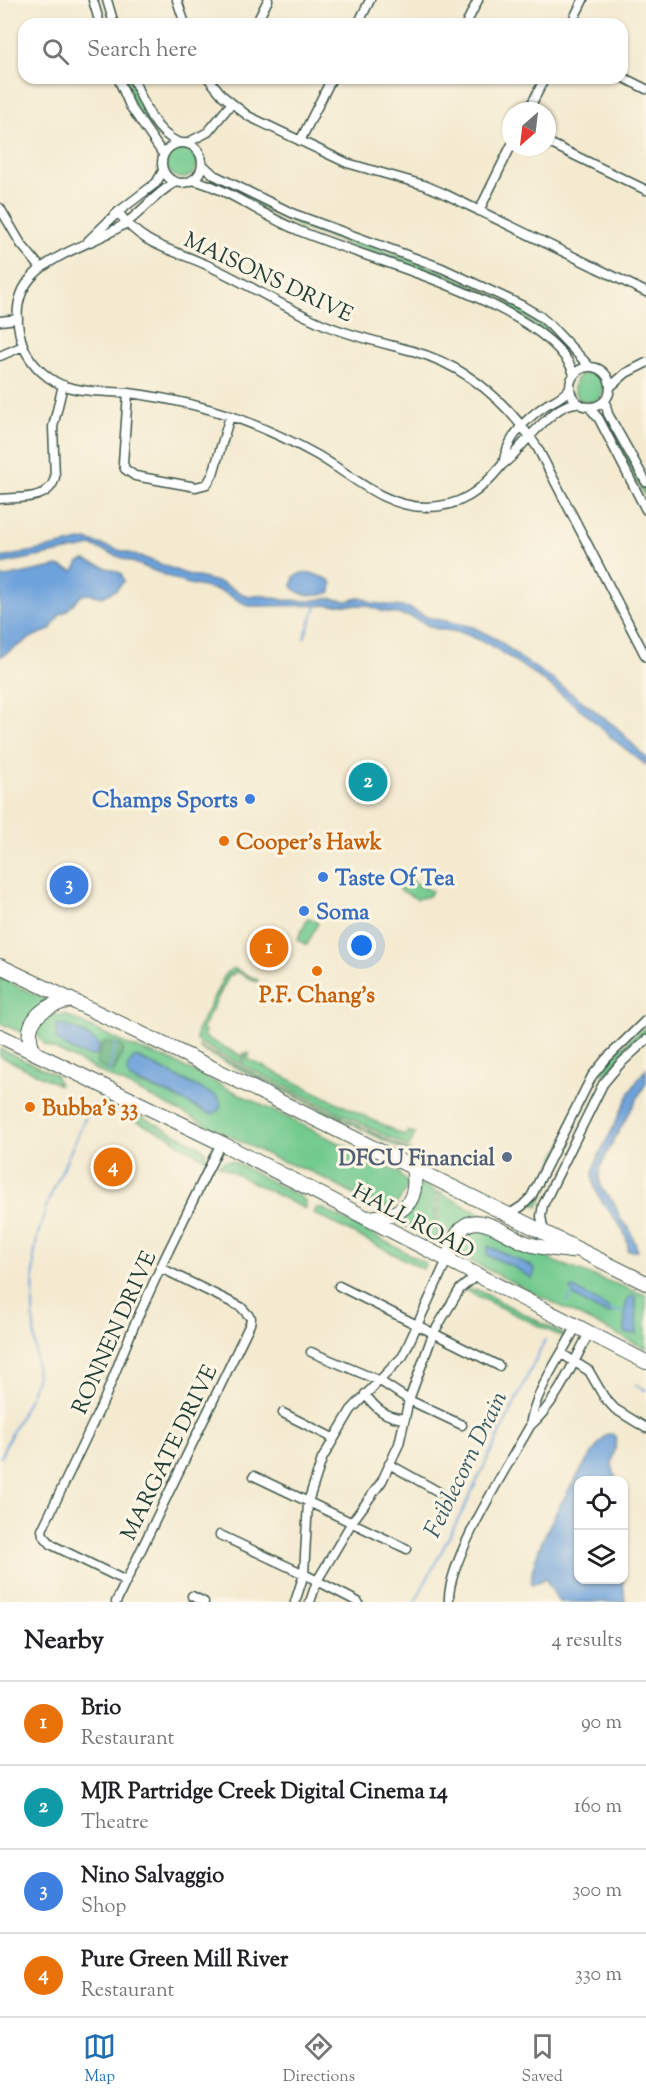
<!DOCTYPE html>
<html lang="en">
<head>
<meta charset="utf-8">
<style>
	:root { --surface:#fff; --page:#f2f2f2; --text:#202124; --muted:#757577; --line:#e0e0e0; --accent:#1f6fb2 }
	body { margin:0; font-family:"Sorts Mill Goudy",serif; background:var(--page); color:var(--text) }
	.controls { position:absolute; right:18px; bottom:18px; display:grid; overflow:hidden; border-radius:12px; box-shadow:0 2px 4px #0004 }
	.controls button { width:54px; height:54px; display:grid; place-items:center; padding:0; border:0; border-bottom:2px solid var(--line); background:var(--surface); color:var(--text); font:30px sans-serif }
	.compass { position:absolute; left:502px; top:102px; width:54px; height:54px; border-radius:50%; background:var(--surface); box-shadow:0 2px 4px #0004; rotate:208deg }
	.you { position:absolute; left:362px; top:946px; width:21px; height:21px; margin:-15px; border:4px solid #fff; border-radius:50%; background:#1a73e8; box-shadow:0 0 0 9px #1a73e833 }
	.badge { display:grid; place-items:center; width:39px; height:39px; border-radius:50%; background:var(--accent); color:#fff; font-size:20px; font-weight:700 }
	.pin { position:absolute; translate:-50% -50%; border:3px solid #fff; box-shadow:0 2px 6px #0006 }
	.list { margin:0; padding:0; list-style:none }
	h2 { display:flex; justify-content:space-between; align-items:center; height:78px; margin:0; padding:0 24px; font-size:26px }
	h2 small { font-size:20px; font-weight:400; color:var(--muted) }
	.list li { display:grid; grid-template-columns:39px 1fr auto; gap:18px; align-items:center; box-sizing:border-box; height:84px; padding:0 24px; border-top:2px solid var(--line) }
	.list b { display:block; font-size:22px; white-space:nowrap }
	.list p { margin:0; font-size:20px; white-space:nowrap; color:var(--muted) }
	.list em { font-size:20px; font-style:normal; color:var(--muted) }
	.icon { flex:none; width:33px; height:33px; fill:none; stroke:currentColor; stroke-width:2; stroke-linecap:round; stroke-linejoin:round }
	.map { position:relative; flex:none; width:646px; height:1602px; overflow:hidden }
	.search { position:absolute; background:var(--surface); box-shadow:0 2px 4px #0004; left:18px; right:18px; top:18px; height:66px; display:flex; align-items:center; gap:15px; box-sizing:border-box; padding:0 21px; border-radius:18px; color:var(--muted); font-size:22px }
	.sheet { height:414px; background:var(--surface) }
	nav { display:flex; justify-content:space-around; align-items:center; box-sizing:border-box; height:84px; border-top:2px solid var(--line); background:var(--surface); font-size:16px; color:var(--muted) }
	nav a { display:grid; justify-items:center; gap:3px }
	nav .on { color:var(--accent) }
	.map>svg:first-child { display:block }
	.green { fill:#73ca8f; stroke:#498462; stroke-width:1.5; fill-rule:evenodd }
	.forest { fill:#5eae7a; stroke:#3e7657; stroke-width:1.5 }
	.water { fill:#6ea2db; stroke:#467088; stroke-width:1.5 }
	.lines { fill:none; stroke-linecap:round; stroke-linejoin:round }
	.stream { stroke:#6ea2db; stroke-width:2 }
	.minor-casing { stroke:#3f574b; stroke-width:11 }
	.trunk-casing { stroke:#3f574b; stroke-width:16 }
	.minor { stroke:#fff; stroke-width:8 }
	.trunk { stroke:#fff; stroke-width:14 }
	.shop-dot { fill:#3f7fe0; stroke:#fcf5e5; stroke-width:2 }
	.food-dot { fill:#e8710a; stroke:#fcf5e5; stroke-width:2 }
	.service-dot { fill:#5c6f8a; stroke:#fcf5e5; stroke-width:2 }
	.labels { text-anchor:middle; stroke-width:6; stroke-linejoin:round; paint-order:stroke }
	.street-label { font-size:22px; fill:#1f3d34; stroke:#fcf5e5 }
	.shop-label { font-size:22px; font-weight:bold; fill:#366cbe; stroke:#fcf5e5; text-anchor:start }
	.food-label { font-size:22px; font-weight:bold; fill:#c56008; stroke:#fcf5e5; text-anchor:start }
	.service-label { font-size:22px; font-weight:bold; fill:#4e5e75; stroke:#fcf5e5; text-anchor:end }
	.water-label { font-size:24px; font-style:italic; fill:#375b66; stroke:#fcf5e5 }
</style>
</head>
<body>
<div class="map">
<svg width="646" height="1602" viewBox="0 0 646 1602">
	<rect width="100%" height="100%" fill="#fcf5e5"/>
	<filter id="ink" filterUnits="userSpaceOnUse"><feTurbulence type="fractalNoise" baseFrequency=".0167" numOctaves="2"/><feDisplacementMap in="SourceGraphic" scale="12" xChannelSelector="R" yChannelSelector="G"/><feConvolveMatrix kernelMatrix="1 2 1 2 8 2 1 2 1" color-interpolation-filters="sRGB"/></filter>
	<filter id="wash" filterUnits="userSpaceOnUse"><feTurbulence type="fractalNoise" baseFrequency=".008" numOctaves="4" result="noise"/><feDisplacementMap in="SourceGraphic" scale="24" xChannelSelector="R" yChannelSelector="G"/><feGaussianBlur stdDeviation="1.35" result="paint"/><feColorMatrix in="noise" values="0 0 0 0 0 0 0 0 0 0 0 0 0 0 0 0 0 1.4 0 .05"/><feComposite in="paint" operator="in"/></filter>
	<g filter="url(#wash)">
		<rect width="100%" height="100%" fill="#f4ead0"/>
		<!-- green -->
		<path class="green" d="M122,78H129L151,123L160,135L158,137L138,111Z
			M167 163a15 15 0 1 1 30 0a15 15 0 1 1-30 0Z
			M213,179L294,218L441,271L523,310L547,328L573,356L570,358L554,338L525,318L442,278L300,227L212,182Z
			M574 387a15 15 0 1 1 30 0a15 15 0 1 1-30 0Z
			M606,417L646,489V499L603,418Z
			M411,881L432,891L429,896L417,899L400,890L399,882Z
			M308,918L318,923L307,945L297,940Z
			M233,968L258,980L257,982L235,971L233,975L230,974L202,1029L205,1032L203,1036L208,1039L242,1056L246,1052L240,1064L196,1041L197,1031L226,973Z
			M0,978L47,1000L24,1034L0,1023Z
			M54,1014L63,1016L64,1014L130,1046L168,1059L400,1173V1176L407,1181V1189L396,1205L388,1208L381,1207L380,1209L314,1173L274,1158L44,1044V1043L38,1037C37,1026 44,1016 54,1014ZM83,1035L99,1045L98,1050L88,1056L65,1045ZM139,1058L200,1088L219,1110L213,1114L208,1113L167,1093L138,1084L127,1072L129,1066Z
			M646,1026V1034L606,1073L603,1074C602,1062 636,1035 646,1026Z
			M198,1046L408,1150L433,1161L428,1162L205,1052Z
			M0,1049L56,1075L59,1085L0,1056Z
			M248,1053L250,1054L248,1059L405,1136L408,1131L415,1134L409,1147L242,1065Z
			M586,1097L571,1130L565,1151L538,1206L532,1203Z
			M130,1111L200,1146L206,1152V1159L178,1144L171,1137L121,1114Z
			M224,1161H232L301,1197L305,1201V1209L218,1165Z
			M421,1184L435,1191L436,1243L394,1220Z
			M438,1192L487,1217L486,1218L478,1216L470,1217L445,1247L438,1244Z
			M317,1208H322L426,1263L423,1269L313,1213Z
			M477,1229H488L555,1262L646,1295V1349L466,1259C460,1247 460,1234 477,1229ZM488,1247L531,1266V1278L514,1267L491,1257ZM635,1296L637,1318L625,1329L627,1298Z
			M470,1289L475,1291L476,1289L563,1334L564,1338L466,1291Z"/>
		<!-- forest -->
		<path class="forest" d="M107,1042L120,1045L124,1050L113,1073L99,1066L96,1062L103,1043Z"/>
		<!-- water -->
		<path class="water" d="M86,540L145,558L183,573L221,583L249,597L261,595L283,600L309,601L327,598L348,601L361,597L372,603L409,608L427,617L473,627L481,631L500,641L520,658L542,672L582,701L616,727L646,758V765L613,739L584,712L537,676L489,644L463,633L434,628L411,617L382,611L366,605L249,606L221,591L185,583L92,546L0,564V558Z
			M85,560L121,573L124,581L116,590L103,597L90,594L82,595L65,612L60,614L50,630L34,636L0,657V578L58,566L74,571L79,562Z
			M301,573H311L330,580L332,584L331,592C319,597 300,598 292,586L294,577Z
			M58,1024C70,1026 90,1035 99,1045L97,1053L95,1056C82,1057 64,1047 56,1038Z
			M134,1058H138L216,1096C223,1102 222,1110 213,1114L208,1113L167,1093L130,1079L127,1072L129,1064Z
			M646,1069V1083L609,1149L600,1168L599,1178L602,1189L614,1203L621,1220L629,1228L638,1251H628C630,1229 605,1211 596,1191C593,1183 592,1176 594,1168C598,1154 606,1142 612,1130C622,1110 631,1086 646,1069Z
			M488,1246L531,1266L535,1270L533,1277L531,1278L514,1267L487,1255Z
			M574,1288L610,1309L611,1314C600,1312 575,1301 570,1289Z
			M630,1296H635L637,1334L625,1333C625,1322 623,1304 630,1296Z
			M607,1434H612L617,1438L612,1464L616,1480H578V1580H623L625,1602H559L545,1578L532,1585C526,1554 585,1458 607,1434Z"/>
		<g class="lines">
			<!-- stream -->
			<path class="stream" d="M304,638L317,604
				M109,1072L116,1043
				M567,1302L573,1294
				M609,1311L627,1312
				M635,1385L646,1390
				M0,1457L30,1396L37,1376L33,1311L34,1257L37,1238L47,1204L91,1105
				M415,1602L462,1512L545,1340"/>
		</g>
	</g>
	<g filter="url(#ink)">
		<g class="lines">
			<!-- minor casing -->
			<g class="minor-casing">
				<path id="minor" d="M93,0L100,24
					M107,0L114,24
					M177,0L185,24
					M256,24L268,0
					M358,24L370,0
					M466,24L478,0
					M571,24L583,0
					M622,77L646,89
					M118,78L130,106L163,154
					M133,78C143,102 154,132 179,143
					M208,78L223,96L248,116L347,163L424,185L443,193L646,292
					M528,111L545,78
					M300,141L332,78
					M547,142L646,190
					M162 163a20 20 0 1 1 40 0a20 20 0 1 1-40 0Z
					M187,143L208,132L231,104
					M202,164L214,175L294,214L442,268L521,305L541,317L550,325L589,366
					M192,180C223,186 264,216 295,229C360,258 551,304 574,374
					M176,182C156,192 142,213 123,225C77,254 0,262 21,339C26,359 43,377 62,385C83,393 107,391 129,393C167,398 204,406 239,419C266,429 292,441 317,455C352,475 383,507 426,507C461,507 481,491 502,465C505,462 509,460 512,456C523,444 533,432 546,420C555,412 564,404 577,403
					M0,208L21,244L41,268
					M479,211L511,146
					M118,212C144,247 170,248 207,265C247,283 284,308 325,325C354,337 383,343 413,351C466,366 507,402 537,447L646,657
					M88,241L118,212L156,183L163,171
					M0,321L18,319
					M0,356L23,346
					M570 387a20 20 0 1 1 40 0a20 20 0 1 1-40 0Z
					M610,387L626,373L646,363
					M128,393L123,463L125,469L135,476L196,487L207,484L213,474L230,416
					M605,401L608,414L646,482
					M589,407L599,419L646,510
					M503,464C507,439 525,419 546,405C555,400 563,397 569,389
					M0,499C20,497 50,501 55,477L53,427L63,385
					M508,1215L522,1206L531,1197L592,1076L606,1059L646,1020
					M544,1233L541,1216L543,1205L603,1084L619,1065L646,1040
					M339,1286L499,1366
					M311,1352L380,1381L409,1400L462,1425
					M562,1354L589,1371L604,1397L615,1409L646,1428
					M365,1394C376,1409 385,1417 405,1419
					M283,1413L333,1438
					M530,1426C535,1390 560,1358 576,1327
					M389,1464L439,1492
					M254,1476L407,1549
					M220,1535L304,1574L358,1602
					M126,1581L52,1545L43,1535L42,1530L104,1400L133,1328L164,1260L221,1143
					M192,1596L204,1602
					M116,1602L250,1324L251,1318L241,1307L161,1268
					M295,1602L304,1574L308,1502L322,1459L351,1410L403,1356L447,1260
					M310,1602L317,1581L352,1522L382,1481L399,1444L409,1400L433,1334L460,1289L476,1276
					M449,1602C446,1562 509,1464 530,1426C557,1402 572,1365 589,1333"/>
			</g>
			<!-- trunk casing -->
			<g class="trunk-casing">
				<path id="trunk" d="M0,966L190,1057L646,1283
					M0,1036L221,1143L646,1362
					M34,1052C20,1022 43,1005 71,1000
					M367,1218C401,1216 420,1205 413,1168
					M447,1260C450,1252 453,1242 458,1234C473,1207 504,1234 524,1242C537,1248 555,1249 570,1251"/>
			</g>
			<!-- minor -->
			<use href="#minor" class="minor"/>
			<!-- trunk -->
			<use href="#trunk" class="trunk"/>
		</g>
	</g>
	<!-- markers -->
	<g class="shop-dot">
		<circle cx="250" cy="799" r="6"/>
		<circle cx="323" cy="877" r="6"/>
		<circle cx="304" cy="911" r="6"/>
	</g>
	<g class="food-dot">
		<circle cx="224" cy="841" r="6"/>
		<circle cx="317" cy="971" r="6"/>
		<circle cx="30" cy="1107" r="6"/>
	</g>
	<circle class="service-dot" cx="507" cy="1157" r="6"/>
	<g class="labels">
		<!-- street labels -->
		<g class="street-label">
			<text transform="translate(269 276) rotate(25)" y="8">MAISONS DRIVE</text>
			<text transform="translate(414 1220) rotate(28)" y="8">HALL ROAD</text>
			<text transform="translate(113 1332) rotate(-66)" y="8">RONNEN DRIVE</text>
			<text transform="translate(168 1452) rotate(-64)" y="8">MARGATE DRIVE</text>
		</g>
		<!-- shop labels -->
		<g class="shop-label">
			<text x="238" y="807" text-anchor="end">Champs Sports</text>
			<text x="335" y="885">Taste Of Tea</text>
			<text x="316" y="919">Soma</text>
		</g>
		<!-- food labels -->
		<g class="food-label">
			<text x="236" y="849">Cooper's Hawk</text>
			<text x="317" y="1002" text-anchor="middle">P.F. Chang's</text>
			<text x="42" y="1115">Bubba's 33</text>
		</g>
		<!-- service labels -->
		<g class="service-label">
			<text x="495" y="1165">DFCU Financial</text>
		</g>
		<!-- water labels -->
		<g class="water-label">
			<text transform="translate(465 1464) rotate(-64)" y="8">Feiblecorn Drain</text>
		</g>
	</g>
</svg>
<div class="controls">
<button><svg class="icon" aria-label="locate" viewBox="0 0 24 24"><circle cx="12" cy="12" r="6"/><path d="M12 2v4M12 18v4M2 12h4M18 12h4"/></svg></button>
<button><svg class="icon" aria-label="layers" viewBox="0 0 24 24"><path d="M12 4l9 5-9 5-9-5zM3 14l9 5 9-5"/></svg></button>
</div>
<svg class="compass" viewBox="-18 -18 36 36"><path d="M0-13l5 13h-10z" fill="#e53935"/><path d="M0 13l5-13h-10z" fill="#757577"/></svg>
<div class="you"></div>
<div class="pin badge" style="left:269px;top:948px;background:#e8710a">1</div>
<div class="pin badge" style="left:368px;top:782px;background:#0f9aa8">2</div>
<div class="pin badge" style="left:69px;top:885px;background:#3f7fe0">3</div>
<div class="pin badge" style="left:113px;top:1167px;background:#e8710a">4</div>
<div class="search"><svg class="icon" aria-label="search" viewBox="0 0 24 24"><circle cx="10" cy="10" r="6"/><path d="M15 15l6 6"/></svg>Search here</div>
</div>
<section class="sheet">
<h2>Nearby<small>4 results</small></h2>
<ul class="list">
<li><span class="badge" style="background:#e8710a">1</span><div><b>Brio</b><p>Restaurant</p></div><em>90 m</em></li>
<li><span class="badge" style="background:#0f9aa8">2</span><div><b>MJR Partridge Creek Digital Cinema 14</b><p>Theatre</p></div><em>160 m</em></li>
<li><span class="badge" style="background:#3f7fe0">3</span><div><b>Nino Salvaggio</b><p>Shop</p></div><em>300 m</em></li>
<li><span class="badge" style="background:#e8710a">4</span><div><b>Pure Green Mill River</b><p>Restaurant</p></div><em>330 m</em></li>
</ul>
</section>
<nav>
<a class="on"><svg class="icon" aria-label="map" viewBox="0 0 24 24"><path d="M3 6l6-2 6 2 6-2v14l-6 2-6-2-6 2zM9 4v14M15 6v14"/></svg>Map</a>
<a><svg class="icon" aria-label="directions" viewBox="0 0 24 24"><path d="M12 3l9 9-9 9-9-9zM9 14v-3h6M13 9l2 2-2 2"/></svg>Directions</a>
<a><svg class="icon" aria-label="saved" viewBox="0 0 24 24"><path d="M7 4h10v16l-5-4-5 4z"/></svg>Saved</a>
</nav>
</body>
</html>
